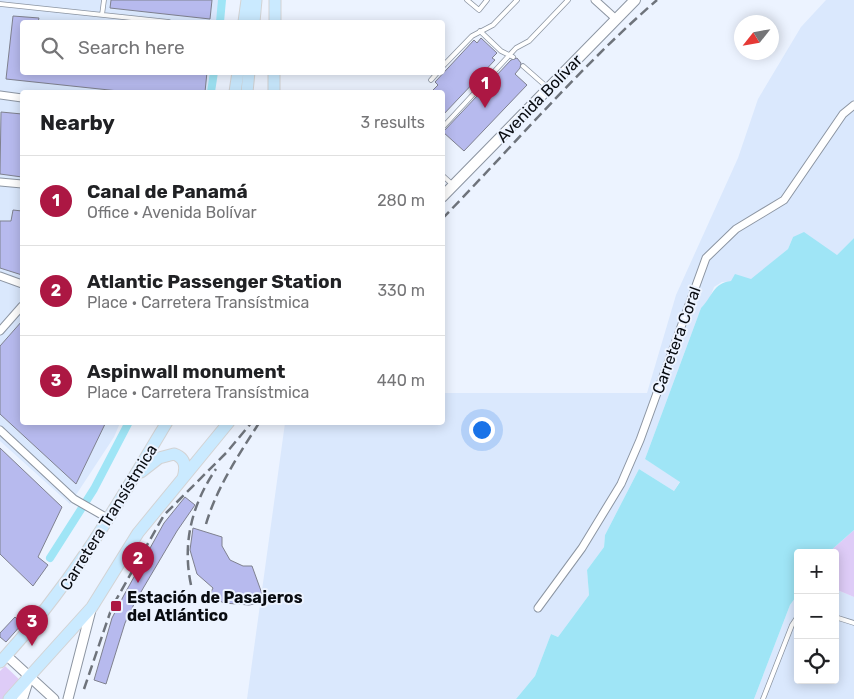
<!DOCTYPE html>
<html lang="en">
<head>
<meta charset="utf-8">
<style>
	:root { --surface:#fff; --page:#f2f2f2; --text:#202124; --muted:#757577; --line:#e0e0e0; --accent:#ac1743 }
	body { margin:0; font-family:Rubik,sans-serif; background:var(--page); color:var(--text) }
	.controls { position:absolute; right:15px; bottom:15px; display:grid; overflow:hidden; border-radius:5px; box-shadow:0 2px 12px #0003 }
	.controls button { width:45px; height:45px; display:grid; place-items:center; padding:0; border:0; border-bottom:1px solid var(--line); background:var(--surface); color:var(--text); font:25px sans-serif }
	.compass { position:absolute; left:734px; top:15px; width:45px; height:45px; border-radius:50%; background:var(--surface); box-shadow:0 2px 12px #0003; rotate:239deg }
	.you { position:absolute; left:481px; top:429px; width:18px; height:18px; margin:-12px; border:4px solid #fff; border-radius:50%; background:#1a73e8; box-shadow:0 0 0 8px #1a73e833 }
	.badge { display:grid; place-items:center; width:32px; height:32px; border-radius:50%; background:var(--accent); color:#fff; font-size:16px; font-weight:700 }
	.pin { position:absolute; translate:-50% -41px; filter:drop-shadow(0 1px 2px #0008) }
	.pin::after { content:''; position:absolute; top:26px; width:18px; height:15px; background:inherit; clip-path:polygon(0 0,100% 0,50% 100%) }
	.list { margin:0; padding:0; list-style:none }
	h2 { display:flex; justify-content:space-between; align-items:center; height:65px; margin:0; padding:0 20px; font-size:21px }
	h2 small { font-size:16px; font-weight:400; color:var(--muted) }
	.list li { display:grid; grid-template-columns:32px 1fr auto; gap:15px; align-items:center; box-sizing:border-box; height:90px; padding:0 20px; border-top:1px solid var(--line) }
	.list b { display:block; font-size:19px; white-space:nowrap }
	.list p { margin:0; font-size:16px; white-space:nowrap; color:var(--muted) }
	.list em { font-size:16px; font-style:normal; color:var(--muted) }
	.icon { flex:none; width:28px; height:28px; fill:none; stroke:currentColor; stroke-width:2; stroke-linecap:round; stroke-linejoin:round }
	.map { position:relative; flex:none; width:854px; height:699px; overflow:hidden }
	.search { position:absolute; background:var(--surface); box-shadow:0 2px 12px #0003; left:20px; top:20px; width:425px; height:55px; display:flex; align-items:center; gap:12px; box-sizing:border-box; padding:0 18px; border-radius:5px; color:var(--muted); font-size:19px }
	.panel { position:absolute; background:var(--surface); box-shadow:0 2px 12px #0003; left:20px; top:90px; width:425px; height:335px; border-radius:5px }
	.map>svg:first-child { display:block }
	.built { fill:#dae8fd }
	.green { fill:#deccf7 }
	.water { fill:#9fe5f6 }
	.lines { fill:none; stroke-linecap:round; stroke-linejoin:round }
	.canal { stroke:#9fe5f6; stroke-width:8 }
	.building { fill:#b7baee; stroke:#7f818f }
	.service-casing { stroke:#8c95a2; stroke-width:5.5 }
	.minor-casing { stroke:#8c95a2; stroke-width:9 }
	.tertiary-casing { stroke:#8c95a2; stroke-width:11 }
	.secondary-casing { stroke:#8c95a2; stroke-width:12 }
	.primary-casing { stroke:#d3d3d4; stroke-width:13 }
	.service { stroke:#fff; stroke-width:4 }
	.minor { stroke:#fff; stroke-width:7 }
	.tertiary { stroke:#fff; stroke-width:9 }
	.secondary { stroke:#fff; stroke-width:10 }
	.primary { stroke:#caeaff; stroke-width:11 }
	.rail { stroke:#6e737b; stroke-width:2.5; stroke-dasharray:10 5; stroke-linecap:butt }
	.poi-dot { fill:#ac1743; stroke:#ecf3ff; stroke-width:2 }
	.labels { text-anchor:middle; stroke-width:4; stroke-linejoin:round; paint-order:stroke }
	.street-label { font-size:16px; fill:#090c11; stroke:#ecf3ff }
	.poi-label { font-size:16px; font-weight:bold; fill:#090c11; stroke:#ecf3ff; text-anchor:start }
</style>
</head>
<body>
<div class="map">
<svg width="854" height="699" viewBox="0 0 854 699">
	<rect width="100%" height="100%" fill="#ecf3ff"/>
	<!-- built -->
	<path class="built" d="M0,0H219L217,22H22V72L211,73L209,92H22V422L120,423L114,437L70,504L0,441Z
		M826,0H854V238L837,255L793,237L788,249L751,280L722,282L714,287L709,300L701,308L645,459L680,481L674,491L639,469L605,535L604,547L587,570L589,595L558,637L551,634L535,676L516,699H247L285,423L442,422L443,393H647L676,295L738,158L758,99L801,27Z
		M835,589L854,597V699H754L790,605L798,594V680H835Z"/>
	<!-- green -->
	<path class="green" d="M854,530V597L835,589V553H828Z
		M5,666L23,683L7,699H0V671Z"/>
	<!-- water -->
	<path class="water" d="M804,232L837,255L854,238V530L828,553H798V594L790,605L754,699H516L535,676L551,634L558,637L589,595L587,570L604,547L605,535L639,469L674,491L680,482L645,459L701,308C713,296 713,283 731,281L735,274L751,279L788,249L793,237Z"/>
	<g class="lines">
		<!-- canal -->
		<path class="canal" d="M220,22L222,0
			M211,92L214,72
			M50,558L94,489L129,422"/>
	</g>
	<!-- building -->
	<path class="building" d="M111,0H212L210,19L110,8Z
		M13,16L39,18L38,22H22V72H207L205,92H128L6,79Z
		M481,38L497,53L492,58L495,60L442,116V92H431L438,85L435,82L474,40L477,43Z
		M517,58L521,63L520,68L515,74L527,85L464,151L443,132L511,60Z
		M1,112L22,114V177L0,174Z
		M13,210L22,211V275L0,268V221H11Z
		M22,321V422H106L76,484L0,414V346Z
		M0,448L62,507L38,557L48,565L33,586L0,554Z
		M185,497L195,505L177,531L135,602L125,623L106,684L94,680L112,618L124,595L164,523Z
		M193,528L222,537V546L230,560L243,566H252L265,602L249,605L224,603L209,596L213,588L197,574L190,550Z
		M15,617L22,624L6,642L0,637V633Z"/>
	<g class="lines">
		<!-- service casing -->
		<g class="service-casing">
			<path id="service" d="M467,0L479,10L487,0
				M0,4L169,22
				M102,15L104,0
				M480,31L501,51L513,57
				M523,66L548,88
				M442,67L472,36L493,25L517,0
				M431,80L438,72
				M442,128L516,48L529,41L568,0
				M442,175L453,185
				M835,617L854,623
				M763,699L792,625L798,616"/>
		</g>
		<!-- minor casing -->
		<g class="minor-casing">
			<path id="minor" d="M595,0L616,19
				M0,95L22,98
				M0,182L22,184
				M0,276L22,284
				M0,331L22,306
				M0,430L74,499L109,519
				M538,608L582,548L621,484L640,440L706,258L736,229L784,200L843,114L854,105"/>
		</g>
		<!-- tertiary casing -->
		<g class="tertiary-casing">
			<path id="tertiary" d="M6,655L54,699
				M68,699L91,610"/>
		</g>
		<!-- secondary casing -->
		<g class="secondary-casing">
			<path id="secondary" d="M442,197L635,0
				M22,699L29,677"/>
		</g>
		<!-- primary casing -->
		<g class="primary-casing">
			<path id="primary" d="M244,22L247,0
				M254,22L256,0
				M275,22V0
				M274,72V92
				M235,92L238,72
				M247,92L249,72
				M141,472L159,458L174,454C186,458 186,468 183,478
				M0,662C69,588 115,509 167,422
				M9,699L92,607L138,533L229,422"/>
		</g>
		<!-- service -->
		<use href="#service" class="service"/>
		<!-- minor -->
		<use href="#minor" class="minor"/>
		<!-- tertiary -->
		<use href="#tertiary" class="tertiary"/>
		<!-- secondary -->
		<use href="#secondary" class="secondary"/>
		<!-- primary -->
		<use href="#primary" class="primary"/>
		<!-- rail -->
		<path class="rail" d="M442,219C513,146 580,67 657,0
			M206,524C217,487 238,456 259,423
			M191,585C182,543 192,504 216,469
			M84,689L112,607L164,515L227,452L252,422"/>
	</g>
	<!-- markers -->
	<rect class="poi-dot" x="110" y="600" width="12" height="12" rx="2.5"/>
	<g class="labels">
		<!-- street labels -->
		<g class="street-label">
			<text transform="translate(539 98) rotate(-46)" y="6">Avenida Bolívar</text>
			<text transform="translate(676 340) rotate(-70)" y="6">Carretera Coral</text>
			<text transform="translate(108 517) rotate(-58)" y="6">Carretera Transístmica</text>
		</g>
		<!-- poi labels -->
		<g class="poi-label">
			<text x="127" y="603">Estación de Pasajeros<tspan x="127" dy="18">del Atlántico</tspan></text>
		</g>
	</g>
</svg>
<div class="controls">
<button>+</button>
<button>−</button>
<button><svg class="icon" aria-label="locate" viewBox="0 0 24 24"><circle cx="12" cy="12" r="6"/><path d="M12 2v4M12 18v4M2 12h4M18 12h4"/></svg></button>
</div>
<svg class="compass" viewBox="-18 -18 36 36"><path d="M0-13l5 13h-10z" fill="#e53935"/><path d="M0 13l5-13h-10z" fill="#757577"/></svg>
<div class="you"></div>
<div class="pin badge" style="left:485px;top:108px">1</div>
<div class="pin badge" style="left:138px;top:583px">2</div>
<div class="pin badge" style="left:32px;top:646px">3</div>
<div class="search"><svg class="icon" aria-label="search" viewBox="0 0 24 24"><circle cx="10" cy="10" r="6"/><path d="M15 15l6 6"/></svg>Search here</div>
<section class="panel">
<h2>Nearby<small>3 results</small></h2>
<ul class="list">
<li><span class="badge">1</span><div><b>Canal de Panamá</b><p>Office · Avenida Bolívar</p></div><em>280 m</em></li>
<li><span class="badge">2</span><div><b>Atlantic Passenger Station</b><p>Place · Carretera Transístmica</p></div><em>330 m</em></li>
<li><span class="badge">3</span><div><b>Aspinwall monument</b><p>Place · Carretera Transístmica</p></div><em>440 m</em></li>
</ul>
</section>
</div>
</body>
</html>
